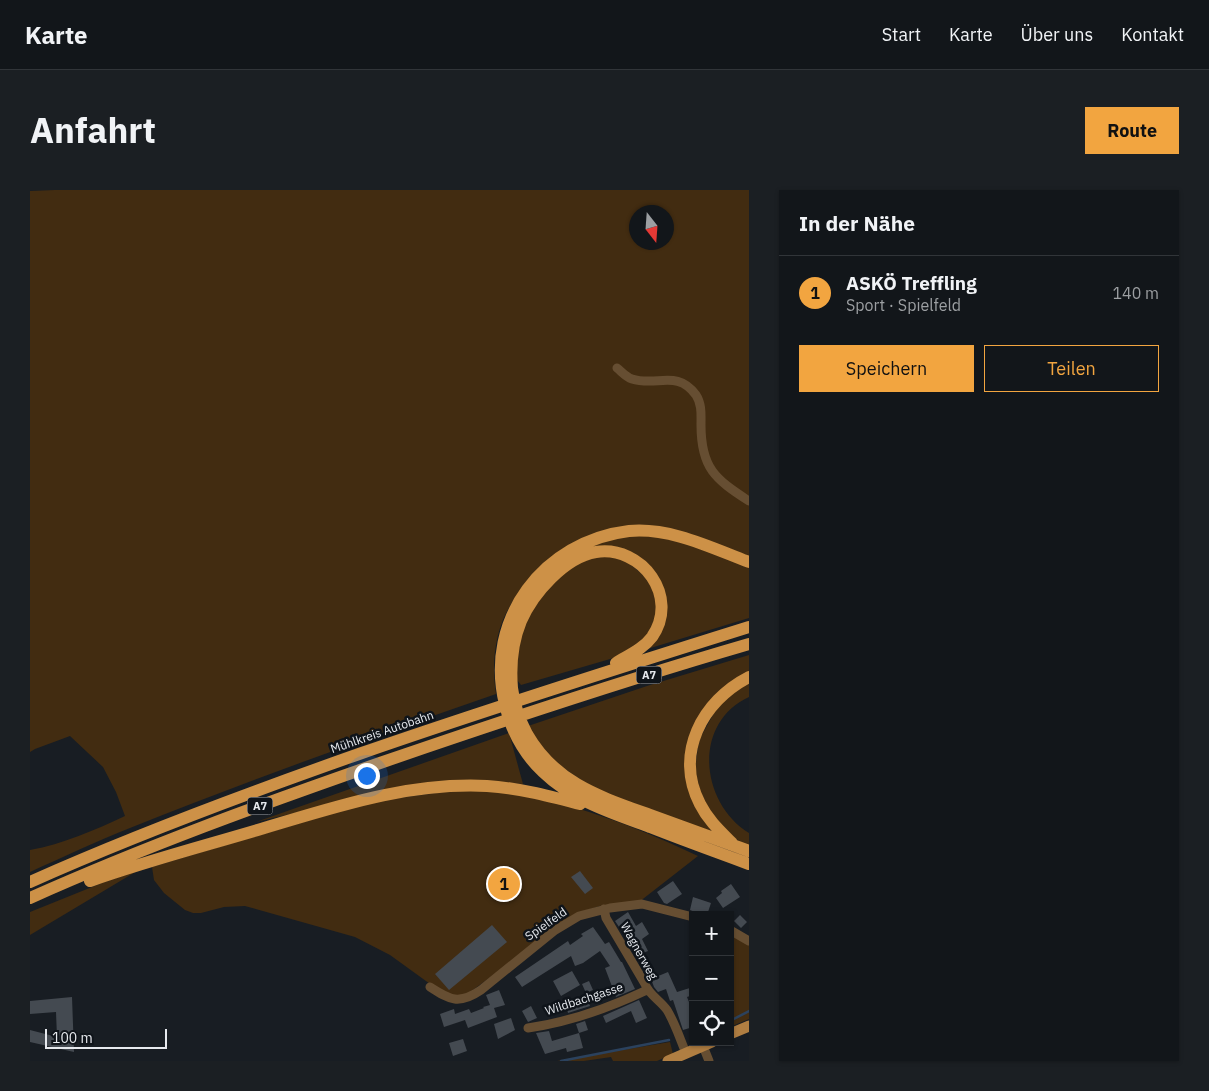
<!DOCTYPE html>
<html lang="de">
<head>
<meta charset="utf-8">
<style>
	:root { --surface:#12161a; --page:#1b1f23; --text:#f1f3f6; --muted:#9c9fa2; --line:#313539; --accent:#f2a540 }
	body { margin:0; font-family:"IBM Plex Sans",sans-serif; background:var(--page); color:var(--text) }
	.controls { position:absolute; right:15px; bottom:15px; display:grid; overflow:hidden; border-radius:0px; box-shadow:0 1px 4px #0004 }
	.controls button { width:45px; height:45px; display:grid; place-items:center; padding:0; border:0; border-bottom:1px solid var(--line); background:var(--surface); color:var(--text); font:25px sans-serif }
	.compass { position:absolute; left:599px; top:15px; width:45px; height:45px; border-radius:50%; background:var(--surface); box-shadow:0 1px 4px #0004; rotate:163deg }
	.scale { position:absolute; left:15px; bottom:12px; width:122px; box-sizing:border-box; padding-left:5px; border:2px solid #e6e9ee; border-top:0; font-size:14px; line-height:18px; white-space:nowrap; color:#e6e9ee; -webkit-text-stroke:4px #0f141a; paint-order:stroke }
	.you { position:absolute; left:336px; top:585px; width:18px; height:18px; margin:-12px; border:4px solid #fff; border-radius:50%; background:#1a73e8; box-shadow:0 0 0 8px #1a73e833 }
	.badge { display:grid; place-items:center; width:32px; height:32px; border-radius:50%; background:var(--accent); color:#111; font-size:16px; font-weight:700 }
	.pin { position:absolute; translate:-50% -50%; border:2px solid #fff; box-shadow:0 1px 5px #0006 }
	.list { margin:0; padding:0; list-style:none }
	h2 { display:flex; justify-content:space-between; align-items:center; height:65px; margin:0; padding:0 20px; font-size:21px }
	h2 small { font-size:16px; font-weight:400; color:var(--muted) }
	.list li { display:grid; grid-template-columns:32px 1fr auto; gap:15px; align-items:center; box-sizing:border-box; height:75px; padding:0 20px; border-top:1px solid var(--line) }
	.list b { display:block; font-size:19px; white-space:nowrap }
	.list p { margin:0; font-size:16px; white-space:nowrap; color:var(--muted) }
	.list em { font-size:16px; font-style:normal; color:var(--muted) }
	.actions { display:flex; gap:10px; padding:15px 20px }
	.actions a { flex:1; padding:11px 0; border:1px solid var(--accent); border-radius:0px; text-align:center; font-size:18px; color:var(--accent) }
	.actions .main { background:var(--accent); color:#111 }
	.icon { flex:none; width:28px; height:28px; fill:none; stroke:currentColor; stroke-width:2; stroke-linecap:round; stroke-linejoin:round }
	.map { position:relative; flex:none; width:719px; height:871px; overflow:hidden; border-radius:0px }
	header { display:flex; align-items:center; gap:30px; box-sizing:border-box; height:70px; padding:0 25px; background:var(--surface); border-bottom:1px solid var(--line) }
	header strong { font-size:24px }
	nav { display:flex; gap:28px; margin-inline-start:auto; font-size:18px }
	.intro { display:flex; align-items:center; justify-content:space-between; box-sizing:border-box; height:120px; padding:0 30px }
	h1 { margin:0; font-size:35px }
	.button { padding:12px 22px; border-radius:0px; background:var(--accent); color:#111; font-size:18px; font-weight:700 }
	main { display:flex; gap:30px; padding:0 30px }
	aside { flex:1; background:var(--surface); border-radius:0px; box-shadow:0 1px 4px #0004 }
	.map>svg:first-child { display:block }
	.green { fill:#422c11; fill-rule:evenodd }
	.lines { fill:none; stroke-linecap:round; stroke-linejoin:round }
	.stream { stroke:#2b425e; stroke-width:2.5 }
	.building { fill:#444a51 }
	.minor { stroke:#664e32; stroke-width:9 }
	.major { stroke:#b07e42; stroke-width:11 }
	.highway { stroke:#cd9147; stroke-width:12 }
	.labels { text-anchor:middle; stroke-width:5; stroke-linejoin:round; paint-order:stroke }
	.shield { fill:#0f141a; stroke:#a6a9ae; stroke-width:1 }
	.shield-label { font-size:11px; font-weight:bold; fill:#e6e9ee }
	.street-label { font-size:12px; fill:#e6e9ee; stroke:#0f141a }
</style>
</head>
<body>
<header>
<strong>Karte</strong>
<nav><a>Start</a><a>Karte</a><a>Über uns</a><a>Kontakt</a></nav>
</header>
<div class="intro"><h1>Anfahrt</h1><a class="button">Route</a></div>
<main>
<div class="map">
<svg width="719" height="871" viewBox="0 0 719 871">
	<rect width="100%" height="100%" fill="#181d23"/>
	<!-- green -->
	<path class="green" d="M25,0H719V366L588,338C562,356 536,373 510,390C503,395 491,400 485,408C465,436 461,471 466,504C344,546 221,589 100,638C67,651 33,667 0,682V660C33,654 65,640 95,626L86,602L73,577L40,546L5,559L0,562V1ZM606,22H636V52H606Z
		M604,344C644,344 682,362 719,376V428L614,460C629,446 637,427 633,406C630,388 619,372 603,364C551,338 498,394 483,440C477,460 476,480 479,501H475C464,435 509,367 573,349C583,346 594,346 604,344Z
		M591,366L622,393L628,420L619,445L587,467L491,495L484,486L491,438L519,394L555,368Z
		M719,465V483L685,506L658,578L695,650L571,603L517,567L498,536L617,496Z
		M719,492V507C662,533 670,613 719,643V657L706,649L686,632L671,605L665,579L669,550L689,514Z
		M479,543L493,594L439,590L384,595L226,632Z
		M430,600C451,601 474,601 495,605C554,617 614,640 668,666L609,712L570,716L548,723L440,802L427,807L407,799L360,765L325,747L215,716L194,717L171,723H163L155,720L134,703L124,690L122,677L324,617L346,611Z
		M107,681L0,745V722L72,693Z
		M700,744L719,755V829L700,837Z
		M640,852L643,864L627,871H583L581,867L554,871H527Z"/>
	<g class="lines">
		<!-- stream -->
		<path class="stream" d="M700,831L719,821
			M531,871L639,850"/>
	</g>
	<!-- building -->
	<path class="building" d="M550,681L563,698L555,704L541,687Z
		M643,691L652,704L637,714L634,713L627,702Z
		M701,694L710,707L693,718L686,708L692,703L691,701Z
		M663,707L681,713L677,725H672L660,720Z
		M598,722L606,736L612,732L619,744L612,749L618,761L608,765L604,755L602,756L585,731Z
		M710,725L717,732L711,738L704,731Z
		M462,735L477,752L419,800L405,784Z
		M563,737L575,754L579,752L591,772H592L605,799L586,807L575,778L580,776L570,761L553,773L545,776L541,766L492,797L485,787L538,751L540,755L553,746L551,744Z
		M542,781L550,795L531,806L523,791Z
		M638,782L647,802L663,797V805L657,807L663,822V837L653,840L643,810L640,811L636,799L628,802L624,797L621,789Z
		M559,791L563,800L556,803L552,794Z
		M469,800L475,815L464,818L467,827L438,838L435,830L414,837L410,824L424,819L425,824L439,819L441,823L454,818L453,817L460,815L456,805Z
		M42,807L44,862L0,852V840L27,847L26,822L0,824V811Z
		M557,808L560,816L538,823L536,815Z
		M609,810L617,828L606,833L601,821L576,833L573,826Z
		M501,816L507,828L498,832L492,821Z
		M481,828L485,840L468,849L464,834Z
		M555,831L558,840L549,843L546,834Z
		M519,841L522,851L549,843L553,858L537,862L536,858L515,864L506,843Z
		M433,849L437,861L423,866L419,853Z"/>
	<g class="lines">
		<!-- minor -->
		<path class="minor" d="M587,178C592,182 596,187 602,189C627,197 647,179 666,205C672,214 671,225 671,235C671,278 685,289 719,311
			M574,719L576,728L615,794C619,805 630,810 637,820C645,833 650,849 656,863
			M700,740L719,751
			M400,797C420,810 429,815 451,800L524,741L549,726L580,718L612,714L663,727
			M498,838C540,832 579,818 617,800
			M673,856L679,871"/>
		<!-- major -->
		<path class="major" d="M700,844L719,836
			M638,871L682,852"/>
		<!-- highway -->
		<path class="highway" d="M719,372C682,358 640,337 599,341C514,351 454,429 475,514C481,540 494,564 513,582C543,611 582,623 620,637C653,650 686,662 719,674
			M586,473C599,465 613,459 622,447C650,407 612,355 566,362C535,367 503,403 491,431C482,453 480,474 482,498C484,514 489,529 497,544C525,593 570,607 620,625C653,637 686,649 719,661
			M702,653C690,641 678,630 670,614C644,564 672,511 719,487
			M60,691C116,671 174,656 231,639C305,617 378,592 457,596C489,598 519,606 550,614
			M0,692C107,644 218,603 329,564C458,519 588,478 719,437
			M0,708C114,657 232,614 350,573C472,531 595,490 719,454"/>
	</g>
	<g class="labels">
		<!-- shield labels -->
		<g class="shield">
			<rect x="606.5" y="476.5" width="25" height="17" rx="4"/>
			<rect x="217.5" y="607.5" width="25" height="17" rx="4"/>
		</g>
		<g class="shield-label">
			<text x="619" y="489">A7</text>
			<text x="230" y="620">A7</text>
		</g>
		<!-- street labels -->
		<g class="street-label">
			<text transform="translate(352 542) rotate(-19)" y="4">Mühlkreis Autobahn</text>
			<text transform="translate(516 734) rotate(-35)" y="4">Spielfeld</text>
			<text transform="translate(609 761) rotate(61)" y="4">Wagnerweg</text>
			<text transform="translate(554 809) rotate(-18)" y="4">Wildbachgasse</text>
		</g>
	</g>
</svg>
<div class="controls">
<button>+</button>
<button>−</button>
<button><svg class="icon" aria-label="locate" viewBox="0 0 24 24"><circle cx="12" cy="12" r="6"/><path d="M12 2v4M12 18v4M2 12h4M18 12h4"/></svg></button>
</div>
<svg class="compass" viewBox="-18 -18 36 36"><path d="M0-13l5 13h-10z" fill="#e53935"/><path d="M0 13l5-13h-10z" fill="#9c9fa2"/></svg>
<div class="scale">100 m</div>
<div class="you"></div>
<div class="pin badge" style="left:474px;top:694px">1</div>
</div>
<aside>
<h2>In der Nähe<small></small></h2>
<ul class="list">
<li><span class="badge">1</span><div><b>ASKÖ Treffling</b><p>Sport · Spielfeld</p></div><em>140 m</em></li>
</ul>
<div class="actions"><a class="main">Speichern</a><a>Teilen</a></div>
</aside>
</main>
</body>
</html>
